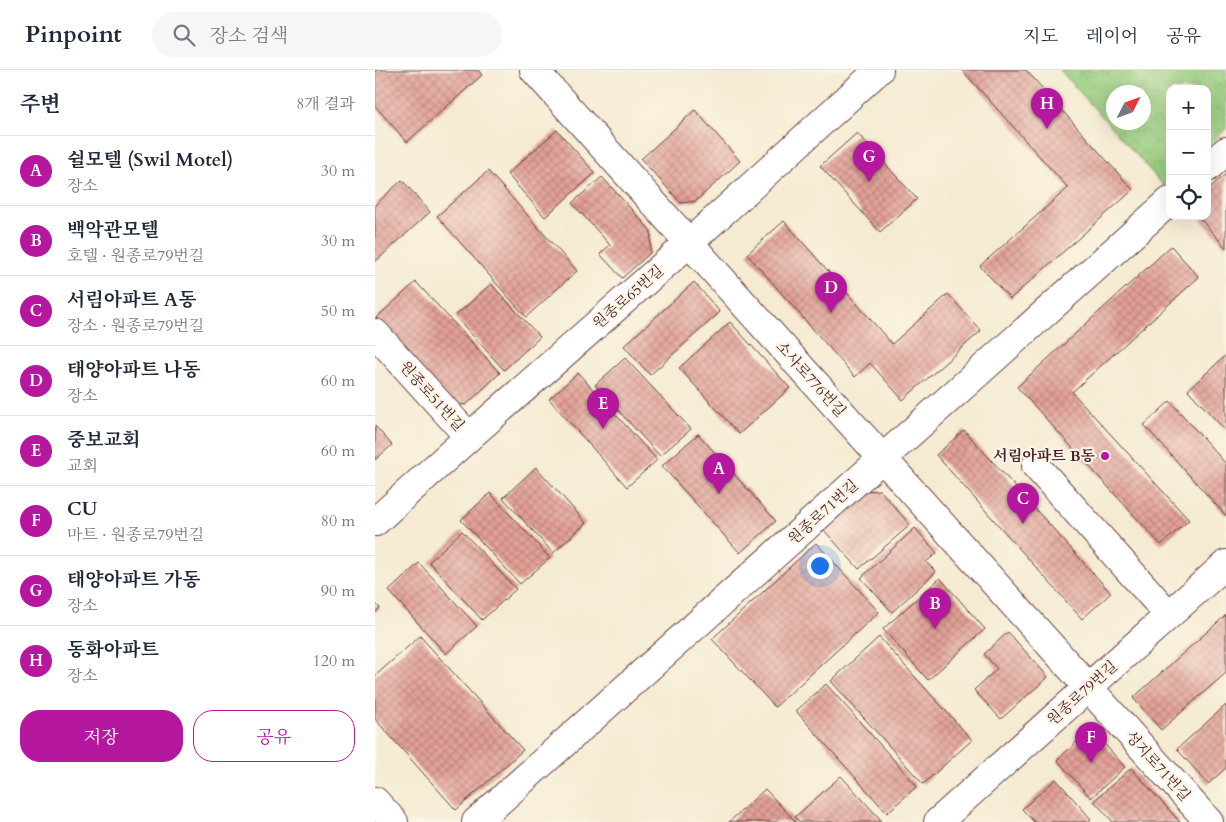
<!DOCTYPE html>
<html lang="ko">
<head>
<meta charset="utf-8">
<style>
	:root { --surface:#fff; --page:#f6f6f7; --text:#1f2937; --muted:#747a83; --line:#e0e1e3; --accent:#b5179e }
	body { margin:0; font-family:Cardo,"Noto Serif KR",serif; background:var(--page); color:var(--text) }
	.controls { position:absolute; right:15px; top:15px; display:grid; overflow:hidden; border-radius:10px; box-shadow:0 5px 20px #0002 }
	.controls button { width:45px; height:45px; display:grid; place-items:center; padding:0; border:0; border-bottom:1px solid var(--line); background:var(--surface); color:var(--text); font:25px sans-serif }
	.compass { position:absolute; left:731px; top:15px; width:45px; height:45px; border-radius:50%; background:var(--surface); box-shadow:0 5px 20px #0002; rotate:48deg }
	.you { position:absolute; left:444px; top:495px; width:18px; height:18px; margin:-12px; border:4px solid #fff; border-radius:50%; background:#1a73e8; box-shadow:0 0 0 8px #1a73e833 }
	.badge { display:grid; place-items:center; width:32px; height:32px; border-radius:50%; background:var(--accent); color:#fff; font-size:16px; font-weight:700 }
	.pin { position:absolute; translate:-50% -41px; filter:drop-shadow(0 1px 2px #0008) }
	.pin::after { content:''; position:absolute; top:26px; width:18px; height:15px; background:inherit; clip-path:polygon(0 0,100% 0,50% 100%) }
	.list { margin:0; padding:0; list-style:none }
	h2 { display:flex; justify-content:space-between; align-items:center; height:65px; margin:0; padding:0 20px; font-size:21px }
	h2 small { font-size:16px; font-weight:400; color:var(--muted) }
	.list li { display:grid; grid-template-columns:32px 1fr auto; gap:15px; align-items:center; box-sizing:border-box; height:70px; padding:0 20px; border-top:1px solid var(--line) }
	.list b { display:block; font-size:19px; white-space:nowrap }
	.list p { margin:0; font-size:16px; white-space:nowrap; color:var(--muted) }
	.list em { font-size:16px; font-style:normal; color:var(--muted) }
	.actions { display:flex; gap:10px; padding:15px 20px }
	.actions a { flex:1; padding:11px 0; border:1px solid var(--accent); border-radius:20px; text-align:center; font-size:18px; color:var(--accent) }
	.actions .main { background:var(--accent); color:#fff }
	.icon { flex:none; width:28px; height:28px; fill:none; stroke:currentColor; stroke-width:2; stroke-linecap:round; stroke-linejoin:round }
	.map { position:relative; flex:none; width:851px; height:752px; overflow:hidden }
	header { display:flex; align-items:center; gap:30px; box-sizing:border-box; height:70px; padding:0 25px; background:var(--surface); border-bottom:1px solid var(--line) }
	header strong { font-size:24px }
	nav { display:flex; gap:28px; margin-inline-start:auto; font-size:18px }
	.search { width:350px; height:45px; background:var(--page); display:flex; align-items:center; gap:12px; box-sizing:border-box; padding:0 18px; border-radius:28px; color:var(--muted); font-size:19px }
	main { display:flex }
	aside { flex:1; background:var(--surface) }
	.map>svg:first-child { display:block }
	.park { fill:url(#park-crowns); stroke:#707654; fill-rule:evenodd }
	.building { fill:url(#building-cross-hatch) }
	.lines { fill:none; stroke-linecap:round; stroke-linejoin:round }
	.minor-casing { stroke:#643e44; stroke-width:30 }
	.minor { stroke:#fff; stroke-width:28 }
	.poi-dot { fill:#b5179e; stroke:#fcf5e5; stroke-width:2 }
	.labels { text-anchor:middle; stroke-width:4.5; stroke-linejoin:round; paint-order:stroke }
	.street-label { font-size:15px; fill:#4a1f2b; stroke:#fcf5e5 }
	.poi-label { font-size:15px; font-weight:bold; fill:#4a1f2b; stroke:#fcf5e5; text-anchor:end }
</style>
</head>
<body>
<header>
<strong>Pinpoint</strong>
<div class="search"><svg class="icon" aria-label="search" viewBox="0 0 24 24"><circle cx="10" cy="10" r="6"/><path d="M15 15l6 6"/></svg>장소 검색</div>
<nav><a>지도</a><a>레이어</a><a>공유</a></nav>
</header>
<main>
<aside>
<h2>주변<small>8개 결과</small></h2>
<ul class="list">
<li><span class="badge">A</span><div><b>쉴모텔 (Swil Motel)</b><p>장소</p></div><em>30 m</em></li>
<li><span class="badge">B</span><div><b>백악관모텔</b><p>호텔 · 원종로79번길</p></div><em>30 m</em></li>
<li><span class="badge">C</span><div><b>서림아파트 A동</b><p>장소 · 원종로79번길</p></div><em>50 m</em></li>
<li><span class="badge">D</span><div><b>태양아파트 나동</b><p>장소</p></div><em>60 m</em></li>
<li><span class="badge">E</span><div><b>중보교회</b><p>교회</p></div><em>60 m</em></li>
<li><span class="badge">F</span><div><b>CU</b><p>마트 · 원종로79번길</p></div><em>80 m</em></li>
<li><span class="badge">G</span><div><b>태양아파트 가동</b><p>장소</p></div><em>90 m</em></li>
<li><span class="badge">H</span><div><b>동화아파트</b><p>장소</p></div><em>120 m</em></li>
</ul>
<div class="actions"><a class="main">저장</a><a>공유</a></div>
</aside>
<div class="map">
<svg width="851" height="752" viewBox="0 0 851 752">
	<defs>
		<pattern id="park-crowns" width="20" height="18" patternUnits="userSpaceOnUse" patternTransform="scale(1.25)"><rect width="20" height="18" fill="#96cc7e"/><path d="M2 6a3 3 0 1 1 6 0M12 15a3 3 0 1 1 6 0" fill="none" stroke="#83af6d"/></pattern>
		<pattern id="building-cross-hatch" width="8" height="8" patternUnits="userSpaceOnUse" patternTransform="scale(1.25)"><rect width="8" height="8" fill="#e3a197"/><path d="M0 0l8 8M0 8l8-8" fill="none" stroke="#ba837b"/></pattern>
	</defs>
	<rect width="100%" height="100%" fill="#fcf5e5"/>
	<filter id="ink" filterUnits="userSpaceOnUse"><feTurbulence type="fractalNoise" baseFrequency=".02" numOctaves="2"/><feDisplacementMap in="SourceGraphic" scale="10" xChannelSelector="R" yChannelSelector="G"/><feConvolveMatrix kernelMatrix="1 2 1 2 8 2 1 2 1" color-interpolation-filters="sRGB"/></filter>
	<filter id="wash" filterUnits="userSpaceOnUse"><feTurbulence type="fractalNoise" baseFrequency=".0096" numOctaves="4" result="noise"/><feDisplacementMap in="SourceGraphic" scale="20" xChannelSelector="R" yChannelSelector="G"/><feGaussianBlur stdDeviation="1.12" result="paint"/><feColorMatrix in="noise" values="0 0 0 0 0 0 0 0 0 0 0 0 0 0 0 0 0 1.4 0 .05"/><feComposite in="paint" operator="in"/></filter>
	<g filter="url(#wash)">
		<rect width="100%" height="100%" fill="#f5ebd2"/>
		<!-- park -->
		<path class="park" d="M685,0H851V59L832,76V19H795V110L789,116ZM738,22H768V52H738Z"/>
		<g id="blocks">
			<!-- building -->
			<path class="building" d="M0,0H103L107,5L32,72L0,36Z
				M587,0H651L758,120L635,229L605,196L693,118Z
				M320,40L365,91L321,131L306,133L266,89Z
				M182,60L220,103L170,147L132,104Z
				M482,63L542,129L505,162L445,96Z
				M113,101L202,201L151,247L62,146Z
				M851,104V178L823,146H832V120Z
				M227,107L276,161L275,183L247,208L225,184L235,175L197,133Z
				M27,110L55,142L0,192V135Z
				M409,151L517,274L573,224L606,261L528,330L495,293L480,307L372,184Z
				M796,176L824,207L697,322L814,450L786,475L642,317Z
				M41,212L125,303L91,335L74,333L0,252V249Z
				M319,212L345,242L275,305L249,276Z
				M116,214L165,267L129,300L80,246Z
				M355,252L415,318L364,364L304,298Z
				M851,285V361L813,320Z
				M250,288L316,359L285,386L220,315Z
				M203,303L282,390L252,417L174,329Z
				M795,331L851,394V446L769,355Z
				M0,356L17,375L0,390Z
				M589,360L736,523L707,549L561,385Z
				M323,364L401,451L365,483L287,396Z
				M161,397L211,453L178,483L128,428Z
				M505,420L535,455L484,499L447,458L490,421Z
				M115,423L175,488L145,514L86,450Z
				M540,458L562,483L551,492L561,502L517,542L486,508Z
				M87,461L141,519L107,550L54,492Z
				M441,473L504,542L400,637L337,569Z
				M44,493L102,556L71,584L14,521Z
				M565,508L610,559L553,610L508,559Z
				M0,533L5,538L0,543Z
				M851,545V603L786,660L758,628Z
				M633,562L673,607L626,649L599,620L622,599L609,584Z
				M45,566L148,680L81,740L0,649V606Z
				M504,567L597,670L548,714L456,611Z
				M451,614L542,716L512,743L421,641Z
				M851,635V698L833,714L802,679Z
				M716,659L750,697L716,728L682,690Z
				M756,698L805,752H738L719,731Z
				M466,706L506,750L503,752H425L420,747Z
				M681,709L716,749L713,752H659L647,739Z
				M390,719L421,752H354Z"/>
		</g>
	</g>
	<g filter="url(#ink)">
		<use href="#blocks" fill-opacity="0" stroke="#643e44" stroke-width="1"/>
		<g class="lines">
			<!-- minor casing -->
			<g class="minor-casing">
				<path id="minor" d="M159,0L834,752
					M832,98L851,81
					M0,263L94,367
					M661,396L794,545
					M0,452L94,367L314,173L504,0
					M0,731L19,752
					M101,752L795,131
					M563,752L851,494"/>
			</g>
			<!-- minor -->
			<use href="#minor" class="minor"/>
		</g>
	</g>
	<!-- markers -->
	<circle class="poi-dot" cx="730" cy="386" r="5"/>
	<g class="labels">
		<!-- street labels -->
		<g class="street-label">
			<text transform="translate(253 227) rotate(-41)" y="5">원종로65번길</text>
			<text transform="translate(436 309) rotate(48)" y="5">소사로776번길</text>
			<text transform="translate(57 326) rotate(48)" y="5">원종로51번길</text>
			<text transform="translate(448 442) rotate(-42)" y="5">원종로71번길</text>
			<text transform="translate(707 623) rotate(-42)" y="5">원종로79번길</text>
			<text transform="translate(783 696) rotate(48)" y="5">성지로71번길</text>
		</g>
		<!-- poi labels -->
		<g class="poi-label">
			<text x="720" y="391">서림아파트 B동</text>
		</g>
	</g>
</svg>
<div class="controls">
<button>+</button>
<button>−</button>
<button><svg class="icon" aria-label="locate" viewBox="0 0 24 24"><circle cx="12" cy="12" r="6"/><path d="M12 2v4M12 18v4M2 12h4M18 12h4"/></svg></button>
</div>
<svg class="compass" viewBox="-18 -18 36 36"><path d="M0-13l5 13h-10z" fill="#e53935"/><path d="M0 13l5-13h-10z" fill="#747a83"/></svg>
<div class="you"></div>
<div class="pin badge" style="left:344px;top:424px">A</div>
<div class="pin badge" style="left:560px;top:559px">B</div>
<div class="pin badge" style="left:648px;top:454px">C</div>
<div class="pin badge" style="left:456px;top:243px">D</div>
<div class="pin badge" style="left:228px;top:359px">E</div>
<div class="pin badge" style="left:716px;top:693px">F</div>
<div class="pin badge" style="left:494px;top:112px">G</div>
<div class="pin badge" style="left:672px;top:59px">H</div>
</div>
</main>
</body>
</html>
